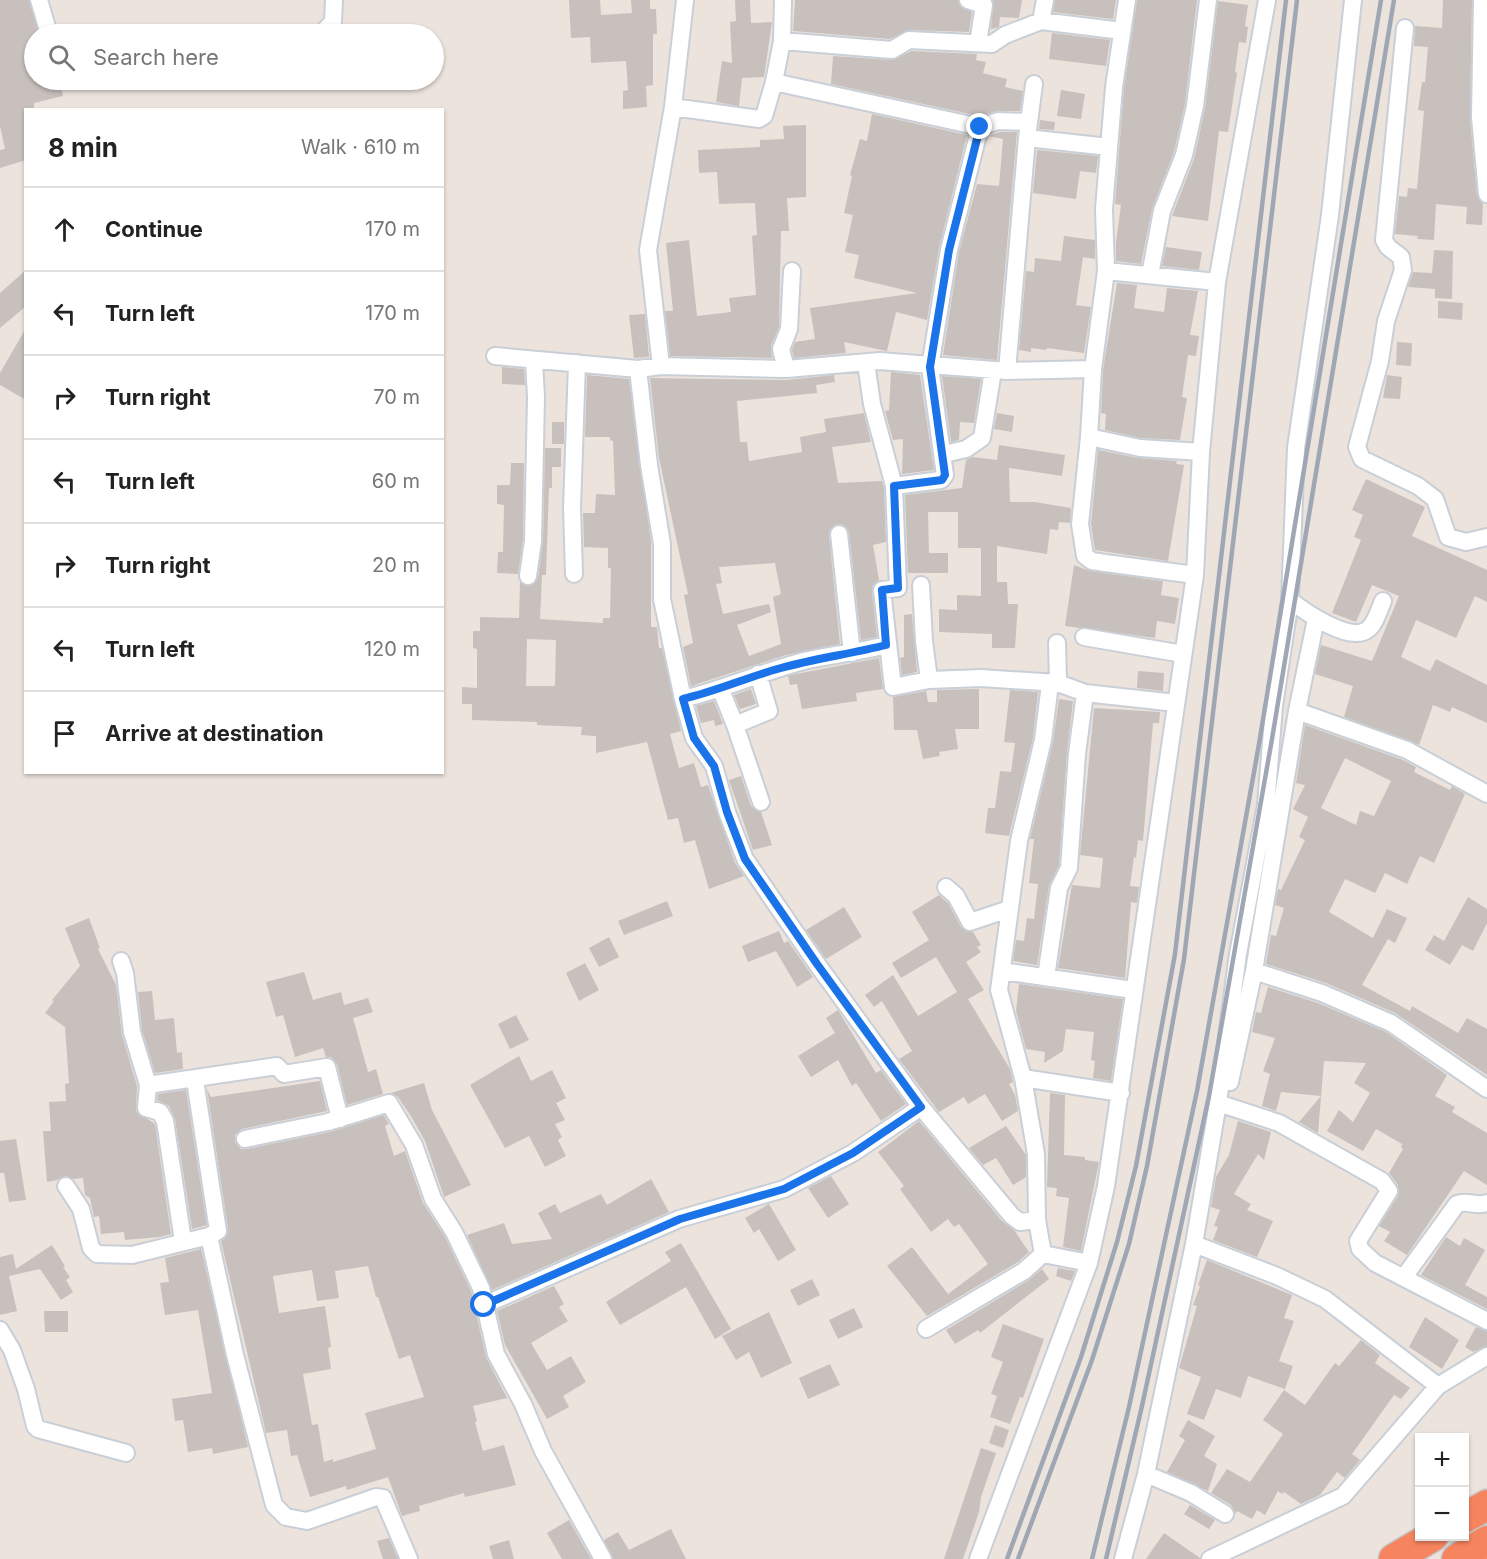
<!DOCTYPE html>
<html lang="en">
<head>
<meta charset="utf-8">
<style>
	:root { --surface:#fff; --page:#f2f2f2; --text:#222; --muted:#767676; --line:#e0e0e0 }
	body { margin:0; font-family:Inter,sans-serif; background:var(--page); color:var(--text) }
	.controls { position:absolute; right:18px; bottom:18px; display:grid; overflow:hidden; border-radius:0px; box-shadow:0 2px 4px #0004 }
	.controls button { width:54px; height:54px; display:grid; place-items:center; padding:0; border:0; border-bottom:2px solid var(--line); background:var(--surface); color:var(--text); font:30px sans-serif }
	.stop { position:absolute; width:18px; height:18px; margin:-14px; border:4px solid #1a73e8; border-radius:50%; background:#fff }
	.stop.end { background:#1a73e8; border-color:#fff; box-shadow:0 2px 6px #0008 }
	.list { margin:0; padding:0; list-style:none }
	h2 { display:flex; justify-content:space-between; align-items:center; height:78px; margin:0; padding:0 24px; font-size:26px }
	h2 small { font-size:20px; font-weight:400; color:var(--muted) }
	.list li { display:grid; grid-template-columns:39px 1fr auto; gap:18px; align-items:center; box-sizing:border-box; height:84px; padding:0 24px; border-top:2px solid var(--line) }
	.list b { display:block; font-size:22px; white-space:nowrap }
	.list em { font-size:20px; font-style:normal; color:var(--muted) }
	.icon { flex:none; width:33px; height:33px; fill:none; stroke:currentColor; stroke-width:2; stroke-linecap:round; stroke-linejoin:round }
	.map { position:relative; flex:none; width:1487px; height:1559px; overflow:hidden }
	.search { position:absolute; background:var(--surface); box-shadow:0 2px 4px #0004; left:24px; top:24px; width:420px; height:66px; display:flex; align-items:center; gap:15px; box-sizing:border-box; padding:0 21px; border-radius:33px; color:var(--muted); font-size:22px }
	.panel { position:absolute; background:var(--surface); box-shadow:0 2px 4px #0004; left:24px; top:108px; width:420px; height:666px; border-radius:0px }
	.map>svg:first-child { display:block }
	.building { fill:#c7c0bd; fill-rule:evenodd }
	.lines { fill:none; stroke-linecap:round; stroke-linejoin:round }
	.street-casing { stroke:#c9cfd7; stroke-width:20 }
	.highway-casing { stroke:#c4c4c4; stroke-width:33 }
	.street { stroke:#fff; stroke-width:16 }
	.highway { stroke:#f6845f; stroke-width:30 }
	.rail { stroke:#a0a7b4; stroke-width:4.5 }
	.route { stroke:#1a73e8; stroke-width:8 }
</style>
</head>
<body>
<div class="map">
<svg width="1487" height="1559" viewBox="0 0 1487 1559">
	<rect width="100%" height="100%" fill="#ece3dd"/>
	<!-- building -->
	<path class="building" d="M0,0H29L40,34H34V80H59L63,96L34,103V110H26V160L0,168V150L5,149L0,126Z
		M569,0H600L601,15L632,13L631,0H650V9H656L657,34H653V85L646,86L647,107L623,109V91L628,90L626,61L591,63L590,37L571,38Z
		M735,0H750L751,23L772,22L764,77L742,78L739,106L716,102L722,61L732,63L730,22L736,21Z
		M795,0H958L961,7L972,12L969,32L910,30L890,39L793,31Z
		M993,0H1022L1019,18L1000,17L999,27L991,29Z
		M1055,0H1116L1113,19L1053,12Z
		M1137,0H1197L1185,104L1174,152L1152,209L1141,264L1116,261V242L1121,205L1115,204L1124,88Z
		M1443,0H1472L1470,118L1477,195L1483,204L1482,225L1466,224L1467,207L1436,204L1434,240L1417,239L1418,236L1395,234L1399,196L1407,197L1408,188L1417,189L1424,111L1418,110L1422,82H1425L1428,47L1414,46L1415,26L1442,28Z
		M1218,1L1248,5L1245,26L1248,27L1246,43L1239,42L1235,72L1237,73L1228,132L1219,131L1208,221L1172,216L1194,159L1205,108Z
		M1052,33L1110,40L1106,66L1049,59Z
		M912,51L977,54L976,60L986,62L983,73L1007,79L1005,87L1023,91L1020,111H998L979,116L831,84L833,56L891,60Z
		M1061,90L1085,94L1081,119L1057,116Z
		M872,114L967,135L939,248L927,320L896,312L887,351L844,342L846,353L794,358L792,350L795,342L815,339L810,308L917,293L854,278L859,255L845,252L853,215L844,213L852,176L850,175L860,139L867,141Z
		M1040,120L1055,122L1054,130L1039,129Z
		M806,125V197L787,198L789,231H781L779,327L771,346L772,358L670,356L665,311H673L666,243L689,240L697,316L731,312L729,298L756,295L752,236L757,235L755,203L719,204L717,172L699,173L698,150L760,147V140L784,139L783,126Z
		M1000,132H1017L997,360L943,355L959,252L977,184L999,186L1003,139L989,136Z
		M1037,150L1098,156L1096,173L1080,171L1076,199L1033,193Z
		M1064,236L1095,240V259L1083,257L1076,305L1091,307L1084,353L1047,348L1046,350L1031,348V352L1019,350L1026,271L1034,272L1035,258L1061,261Z
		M1168,236L1166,247L1202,252L1199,270L1162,266Z
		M1434,250L1453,251L1452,299L1435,298V289L1408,287L1413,272L1432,273Z
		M26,270V306L0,328V293Z
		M1117,283L1137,285L1134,308L1164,312L1167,288L1198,291L1190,335L1199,336L1196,356L1188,355L1182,397L1187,398L1180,440L1141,438L1105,430L1106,414L1101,413L1103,370Z
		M1438,301L1463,303L1462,320L1438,318Z
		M645,314L649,357L634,358L629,315Z
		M26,328V400L0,385V373Z
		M1397,342L1412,343L1411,366L1396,365Z
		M502,367L524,369L525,385L502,384Z
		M891,372L920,375L934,470L902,474L903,439L893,440L885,411L889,410Z
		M587,375L629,379L651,541V627H657L659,648H662L681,731L670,734L679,768L694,763L701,787L708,785L735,863L744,876L709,889L695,840L684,843L678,818L668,820L647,742L596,753V736L581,735L582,727L537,725V722L472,720V704H462V687L477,688V649L473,648V631H480V617L519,618L520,582L531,586L538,578L543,541L545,448H561V467H552V488H549L546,575H542L540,619L603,623V618H610L611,568H608V548L584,547L583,513H595L596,494L615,495L613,441L610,440V437H585ZM527,639L556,640L555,686H526Z
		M834,375L835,382L816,385L817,393L737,401L740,442H747L749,461L802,452L800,437L826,432L824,419L864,413L871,442L832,447L838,483L882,481L884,488L886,542L873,545L879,580L873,585L872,591L877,637L861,640L849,533L844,525L837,524L830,529L829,535L840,644L786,655L691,686L683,647L693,643L684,595L688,594L659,458L650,378L786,380ZM775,563L781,594L773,597L781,644L749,656L737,625L771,612L769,604L723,614L716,584L722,583L719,567Z
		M1387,375L1402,377L1400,399L1383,398Z
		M942,376L981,379L974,423L960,422L959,440L951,442Z
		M997,413L1014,416L1012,432L994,429Z
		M552,422H564V444H552Z
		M999,445L1065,455L1062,476L1009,468L1010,502H1035L1071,508L1070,523L1059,522L1058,530L1050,529L1047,554L997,546V582H1007L1008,604H1018L1015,648H992V634L939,632V609L957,610V595L981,596V548H958V512H928L929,553H948V573H908L905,495L962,488L966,460L973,457L997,460Z
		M1098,450L1138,458L1177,461L1176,464L1184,465L1168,561L1095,550L1091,524Z
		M511,463H524L523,540L518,574L497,573L498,552H503L504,505L497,504V485H510Z
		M1366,479L1425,507L1412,536L1487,570V602L1475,596L1456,638L1416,620L1401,657L1430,671L1436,659L1487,685V723L1452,707L1450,712L1433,705L1419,745L1344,717L1353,686L1315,674L1321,645L1372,661L1399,596L1372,585L1356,622L1332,613L1361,540L1354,537L1363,515L1352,510Z
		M1074,565L1090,571L1163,581L1161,595L1179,598L1175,624L1157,621L1155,638L1065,626Z
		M912,614L917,672L902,675L900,658L904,657V615Z
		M879,658L883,689L856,693L857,701L802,709L797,684L790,685L788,676L791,675Z
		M1138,671L1164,673L1163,691L1137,688Z
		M751,689L756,704L740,709L734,695Z
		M979,689V729H955L958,749L939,752L940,756L923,759L917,730H894L893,697L926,691L928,702H937V690Z
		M1010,690L1038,692L1033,738L1009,836L985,833L988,808H995L1000,771L1011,772L1015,743L1004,742Z
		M1059,699L1073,701L1067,753L1059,865L1049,886L1037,965L1013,961L1016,940L1024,941L1027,918L1034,919L1038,884L1029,883L1034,839H1030L1053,742Z
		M714,701L723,724L715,726L714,720L701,723L696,706Z
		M1094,708L1160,712L1159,723H1153L1143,841L1138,840L1136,858L1134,857L1130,886L1139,887L1137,903L1131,902L1125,978L1058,968L1072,885L1100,888L1103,858L1080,855Z
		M1305,725L1403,760L1416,767L1414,772L1450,790L1452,786L1465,794L1434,863L1420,856L1407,884L1385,873L1375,893L1345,879L1329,912L1373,938L1387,909L1407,918L1395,943L1388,939L1362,985L1410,1011L1412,1006L1458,1033L1467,1018L1487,1029V1075L1395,1013L1326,983L1266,964L1271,935L1276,936L1284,908L1275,905L1278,889L1281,890L1305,840L1299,837L1308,817L1293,809L1305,785L1296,783ZM1345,758L1391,781L1374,816L1360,811L1356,825L1321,808Z
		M741,776L751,806L761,812L772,845L753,850L729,780Z
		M939,895L948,903L961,927L973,932L981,945L977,947L981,952L966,962L984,990L968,999L1010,1069L1013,1082L1009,1084L1015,1095L1018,1111L1002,1121L985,1094L968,1104L964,1097L939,1112L899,1059L912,1051L882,1001L874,1007L865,995L893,975L918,1016L957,992L936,957L901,978L892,963L929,940L912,912Z
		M1468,897L1487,909V923L1473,951L1462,945L1450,965L1425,950L1434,935L1444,941Z
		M667,901L673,916L624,935L618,921Z
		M844,907L862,937L826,959L806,930Z
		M89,918L100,948L98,949L116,985L122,1035L137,1086L136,1111L155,1124L171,1234L159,1237L125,1240L124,1232L101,1234L99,1216L94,1217L90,1198L85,1195L83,1178L73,1179L65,1176L57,1180L47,1182L43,1131H51L49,1102L66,1101L65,1084L69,1083L65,1027L45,1013L54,1001L52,1000L80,966L65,928Z
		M779,931L784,943L788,941L813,977L797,987L776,951L748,962L742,946Z
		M609,937L619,957L599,967L589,948Z
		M585,963L599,990L579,1001L566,973Z
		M304,972L313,1000L341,992L344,1005L368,998L373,1012L353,1018L368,1072L376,1069L383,1094L347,1105L337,1064L331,1057H326L323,1048L295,1057L283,1015L276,1017L266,982Z
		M1019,984L1123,999L1111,1081L1093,1078L1095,1061L1091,1060L1094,1032L1066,1029L1063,1051L1044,1063L1045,1052L1026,1049L1016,1011Z
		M1268,987L1318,1003L1386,1032L1447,1075L1435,1096L1455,1107L1452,1112L1487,1133V1185L1464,1171L1407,1255L1384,1241L1390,1232L1379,1226L1398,1196V1185L1389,1173L1403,1149L1401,1147L1402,1144L1376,1129L1363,1151L1327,1131L1339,1110L1353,1122L1370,1093L1354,1083L1366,1063L1324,1061L1318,1133L1299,1122L1321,1096L1281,1092L1276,1111L1262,1106L1270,1074L1263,1071L1275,1038L1252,1032L1256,1012L1261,1013Z
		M152,991L155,1020L174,1018L177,1053L182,1052L183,1069L155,1073L142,1030L138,992Z
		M838,1010L876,1073L881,1070L906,1104L881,1121L856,1083L852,1086L838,1060L811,1077L798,1056L835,1033L826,1018Z
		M516,1015L529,1040L510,1049L498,1024Z
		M519,1056L531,1081L552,1070L566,1098L556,1103L565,1120L555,1124L562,1137L558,1140L566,1156L545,1167L529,1136L505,1148L470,1085Z
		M320,1081L327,1111L242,1129L235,1135V1142L241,1149H247L330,1132L384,1115L389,1124L385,1126L394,1156L405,1151L423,1203L445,1237L471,1291L486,1357L507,1398L473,1406L477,1421L475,1422L483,1451L504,1445L516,1485L465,1497L464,1493L419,1506L420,1511L402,1516L388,1477L347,1490L346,1486L310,1497L297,1455L291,1456L287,1430L266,1433L221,1241L227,1236L228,1229L207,1089L211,1097ZM368,1266L376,1297H378L399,1359L410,1355L424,1397L365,1413L376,1449L333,1462V1459L324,1462L318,1424L312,1425L303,1374L331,1369L328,1348L331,1347L325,1306L279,1313L273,1276L312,1270L317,1301L339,1298L335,1271Z
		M424,1083L432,1110L471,1185L444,1197L425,1141L412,1118L398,1097L391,1093Z
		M186,1090L207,1225L192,1229L175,1119L169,1106L157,1100L158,1094Z
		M1050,1093L1065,1095L1064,1155L1085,1157V1160L1099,1162L1081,1251L1063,1247L1069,1198L1056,1196L1057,1188L1047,1187Z
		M919,1121L1002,1221L1014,1230L1029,1252L1018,1262L927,1316L887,1266L912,1247L948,1294L988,1264L959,1224L954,1227L948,1219L931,1232L900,1189L904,1186L878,1152Z
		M1238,1121L1271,1132L1264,1160L1258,1154L1234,1194L1251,1204L1247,1210L1273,1221L1257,1257L1213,1240L1218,1227L1214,1226L1220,1210L1211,1207L1216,1177L1229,1155Z
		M1006,1126L1026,1155V1177L1013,1185L996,1158L983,1165L969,1148Z
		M16,1139L26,1200L9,1202L4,1173H0V1141Z
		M831,1176L849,1204L828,1218L808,1188Z
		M651,1179L669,1212L492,1290L467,1235L504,1223L512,1244L552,1239L538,1213L555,1204L560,1213L601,1194L607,1205Z
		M769,1204L796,1250L778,1261L759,1229L754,1233L745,1218Z
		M1446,1237L1460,1246L1464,1238L1485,1250L1465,1285L1487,1297V1309L1421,1275Z
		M681,1243L731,1329L715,1339L686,1287L620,1325L606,1302L671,1261L665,1252Z
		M52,1245L65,1266L63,1267L70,1277L66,1280L73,1292L61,1300L40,1269L9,1276L17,1311L0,1315V1257L13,1254L16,1269Z
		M201,1249L248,1447L213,1454L212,1448L188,1452L183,1420L175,1421L172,1399L212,1393L198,1310L165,1315L160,1283L169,1282L165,1258Z
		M1207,1260L1292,1295L1284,1318L1294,1321L1279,1361L1293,1366L1285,1389L1248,1376L1241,1398L1216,1389L1204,1420L1187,1414L1201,1377L1179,1368L1197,1306L1193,1305L1200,1286L1198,1285Z
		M1058,1268L1075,1271L1071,1281L1056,1276Z
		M1042,1269L1049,1279L980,1333L978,1330L955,1344L946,1330L1029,1280Z
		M812,1279L820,1295L798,1306L790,1290Z
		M554,1286L564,1304L559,1307L568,1321L531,1343L547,1370L571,1356L586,1382L563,1396L569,1407L547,1419L505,1345L497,1311Z
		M854,1308L863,1327L838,1339L829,1320Z
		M44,1311H68V1332H45Z
		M769,1312L792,1363L761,1378L749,1352L736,1360L722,1336Z
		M1425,1317L1459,1340L1442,1369L1409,1347Z
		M1003,1324L1044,1339L1023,1398L1020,1397L1010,1424L990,1417L997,1396L991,1394L1003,1362L991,1357Z
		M1476,1327L1487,1331V1346L1473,1352L1465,1347Z
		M1361,1340L1380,1355L1375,1363L1410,1388L1401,1399L1394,1395L1352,1454L1360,1460L1345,1478L1337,1472L1320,1495L1301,1504L1284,1492L1282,1494L1278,1491L1265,1515L1257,1510L1252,1519L1237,1511L1235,1514L1231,1505L1211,1493L1227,1469L1250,1482L1283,1434L1263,1420L1284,1390L1305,1405L1335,1363L1339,1366Z
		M830,1364L840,1385L808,1399L799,1378Z
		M1188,1420L1215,1436L1204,1456L1217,1464L1208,1491L1167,1472L1185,1440L1179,1436Z
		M995,1425L1009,1430L1003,1448L989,1443Z
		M981,1448L996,1453L981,1497L979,1512L963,1559H944Z
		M1190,1505L1215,1520L1209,1529L1184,1514Z
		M569,1520L591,1559H562L547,1533Z
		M671,1529L686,1559H613L604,1540L618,1532L629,1550Z
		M1164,1533L1200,1558V1559H1146Z
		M389,1538L398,1559H383L377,1541Z
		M509,1540L514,1559H493L489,1546Z"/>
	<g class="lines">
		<!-- street casing -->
		<g class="street-casing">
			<path id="street" d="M39,0L47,27
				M783,0L782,41L774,82L980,127L949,250L930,367L945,475L941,480L894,486L872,404L866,363
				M968,0L984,5L978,43
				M1127,0L1114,87L1104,209L1106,271L1093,369L1089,437L1140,448L1201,452
				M1482,0L1480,117L1487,194
				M1041,21L1045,0
				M1405,28L1384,240L1388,247L1401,257L1403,270L1386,321L1380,361L1357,447L1362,459L1418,486L1435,499L1448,537L1466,542L1487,537
				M321,34L333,22L334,0
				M782,41L892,50L909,40L992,44L1005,35L1041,21L1122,31
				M673,107L759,119L764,116L774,82
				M980,127L998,121L1029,122
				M1027,138L1109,147
				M1106,271L1217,282
				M1150,275L1162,211L1184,155L1195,106L1208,0
				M495,356L638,369L661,366L786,369L880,361L1007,371L1093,369
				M661,366L648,250L673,107L685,0
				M638,369L649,465L662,544V599L683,699L694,738L714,766L727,812L745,859L817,964L921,1107L1012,1216L1020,1222L1037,1220
				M786,369L781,349L789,329L792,271
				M1007,371L1027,138L1034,84
				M1089,437L1080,524L1085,556L1092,561L1105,563L1195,575
				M944,454L966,449L982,438L993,371
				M894,486L898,588L882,590L893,687L929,680
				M839,534L852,653
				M574,574L572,508L577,363
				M528,576L533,541L536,397L534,361
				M921,585L924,641L929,680L981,678L1058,683L1085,693L1176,703
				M1290,600C1304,611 1349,643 1367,630C1375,625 1379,610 1383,601
				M1316,619L1297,711L1407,750L1487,794
				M1084,637L1183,654
				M1057,643L1058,683
				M758,674L769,711L735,725L761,802
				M1050,684L1043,740L1019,841L999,990L1023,1078L1036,1154L1037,1220L1043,1254L1089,1263
				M721,690L735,725
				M683,699C724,689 762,672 804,661C831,655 859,652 887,645
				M946,887L956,896L970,922L1009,909
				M121,961L125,973L132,1032L148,1085L146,1108L160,1112L165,1121L183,1241
				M1002,971L1133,990
				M1254,971L1322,993L1391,1023L1487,1089
				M1046,977L1059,888L1069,868L1077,754L1085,693
				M1023,1078L1121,1093
				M1230,1082L1254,971L1297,711
				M148,1085L277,1066L284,1074L327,1067L340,1119
				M1218,1103L1279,1123L1382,1181L1389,1191L1358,1241L1360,1249L1375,1263L1487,1321
				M245,1139L328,1122L389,1103L414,1145L433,1199L454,1232L481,1288L496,1354L523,1404L543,1451L603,1559
				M66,1186L81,1209L91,1248L97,1254L132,1255L209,1236L218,1231L195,1080
				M209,1236L235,1355L274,1505L286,1517L307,1521L376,1497L383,1498L409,1559
				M1194,1244L1277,1276L1325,1299L1438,1386
				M1404,1277L1457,1204C1468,1200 1476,1207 1487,1203
				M484,1305L679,1219L784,1189L853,1153L921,1107
				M926,1329L1024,1271L1043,1254
				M0,1330L12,1350L26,1389L35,1426L38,1429L126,1453
				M1146,1474L1191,1493L1225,1514
				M978,1559L1089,1263L1106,1186L1195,575L1201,452L1217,282L1267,0
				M1123,1559L1146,1474L1194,1244L1218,1103L1238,954L1266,805L1274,706L1290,600L1296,448L1330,215L1353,0
				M1210,1559L1343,1496L1438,1386L1487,1356"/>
		</g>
		<!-- highway casing -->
		<g class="highway-casing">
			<path id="highway" d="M1464,1518L1487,1505
				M1394,1559L1433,1536
				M1457,1559L1487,1541"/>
		</g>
		<!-- street -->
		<use href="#street" class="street"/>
		<!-- highway -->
		<use href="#highway" class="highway"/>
		<!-- rail -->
		<path class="rail" d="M1007,1559L1081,1357L1117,1242L1136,1166L1175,954L1286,0
			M1018,1559L1092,1360L1129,1244L1147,1166L1184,959L1297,0
			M1092,1559L1129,1407L1197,1091L1259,744L1381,0
			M1106,1559L1142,1406L1209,1096L1272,739L1394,0"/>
	</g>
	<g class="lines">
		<!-- route -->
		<path class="route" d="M484,1305L680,1219L784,1189L853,1153L921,1107L817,964L745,859L727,812L714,766L694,738L683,699C717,691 748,677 781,668C816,658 851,654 886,645L882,590L898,588L894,486L942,480L945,475L930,367L949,250L980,127"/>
	</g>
</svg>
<div class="controls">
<button>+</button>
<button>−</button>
</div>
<div class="stop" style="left:484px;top:1305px"></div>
<div class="stop end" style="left:980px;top:127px"></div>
<div class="search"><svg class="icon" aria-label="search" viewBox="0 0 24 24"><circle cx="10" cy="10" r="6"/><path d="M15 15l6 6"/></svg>Search here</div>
<section class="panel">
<h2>8 min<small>Walk · 610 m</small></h2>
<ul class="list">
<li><svg class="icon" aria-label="ahead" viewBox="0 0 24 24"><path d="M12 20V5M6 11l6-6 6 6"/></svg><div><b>Continue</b></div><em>170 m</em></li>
<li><svg class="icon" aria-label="left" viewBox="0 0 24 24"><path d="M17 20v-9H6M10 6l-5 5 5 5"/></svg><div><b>Turn left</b></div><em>170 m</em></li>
<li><svg class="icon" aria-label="right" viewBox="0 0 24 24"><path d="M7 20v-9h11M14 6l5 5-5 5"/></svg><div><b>Turn right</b></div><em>70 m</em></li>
<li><svg class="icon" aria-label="left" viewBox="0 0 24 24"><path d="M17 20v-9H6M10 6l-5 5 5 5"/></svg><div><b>Turn left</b></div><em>60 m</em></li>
<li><svg class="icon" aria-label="right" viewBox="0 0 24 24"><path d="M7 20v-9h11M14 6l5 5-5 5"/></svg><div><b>Turn right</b></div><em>20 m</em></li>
<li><svg class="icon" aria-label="left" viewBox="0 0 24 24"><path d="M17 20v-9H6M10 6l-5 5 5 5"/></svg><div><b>Turn left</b></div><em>120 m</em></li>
<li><svg class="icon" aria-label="arrive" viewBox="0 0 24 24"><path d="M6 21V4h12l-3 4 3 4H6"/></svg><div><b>Arrive at destination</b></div></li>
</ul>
</section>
</div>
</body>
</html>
